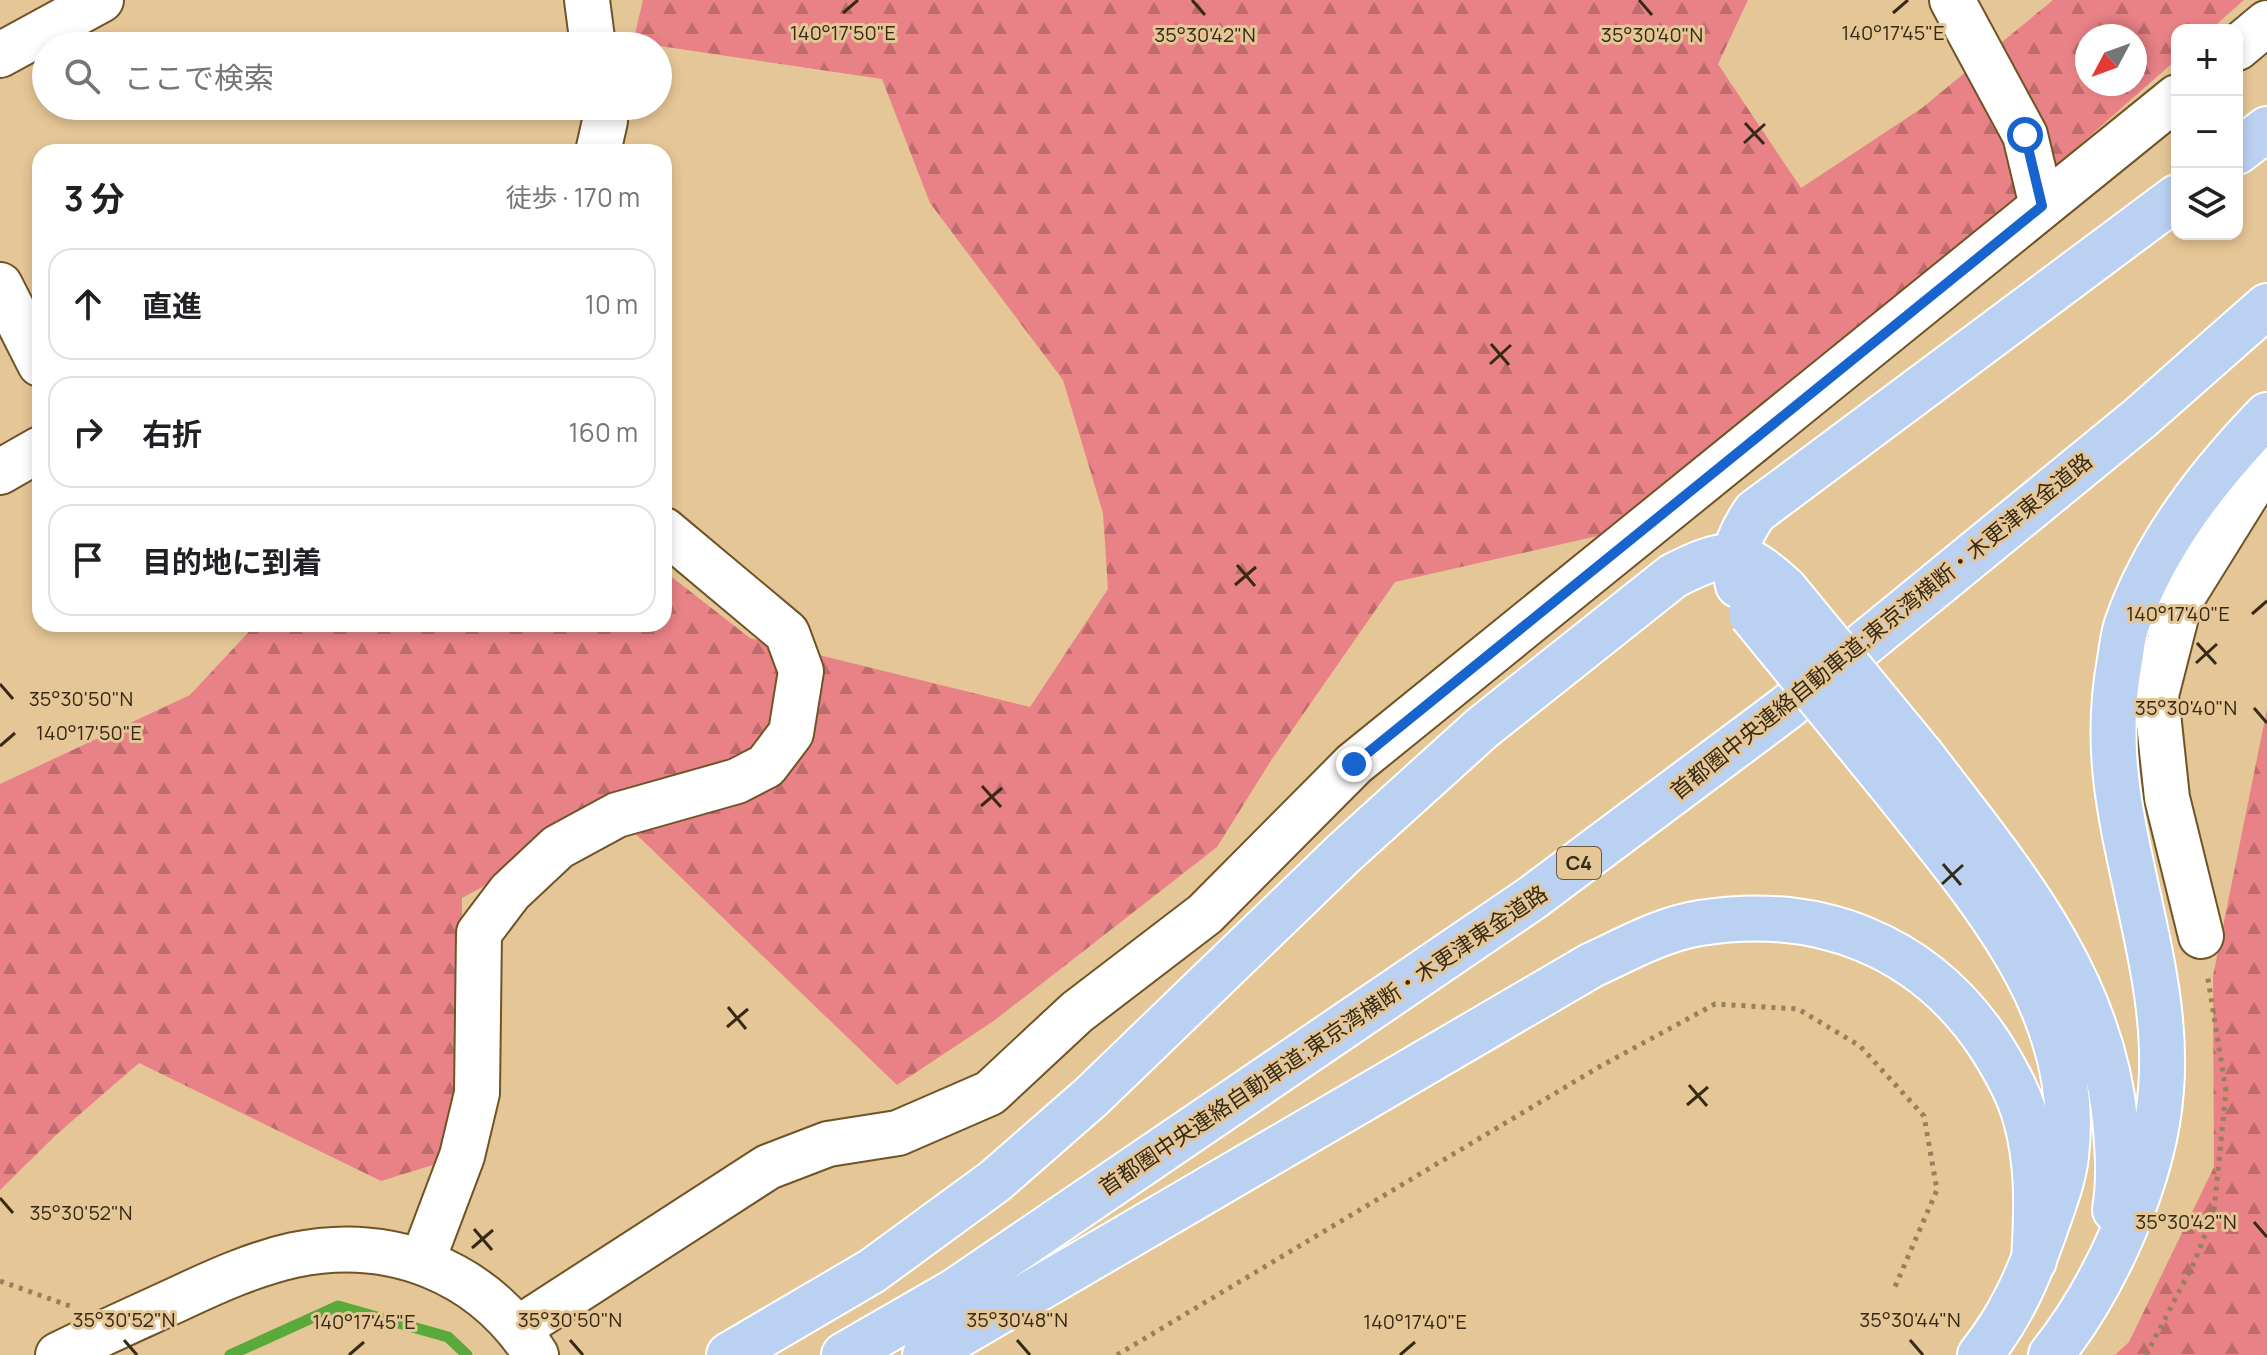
<!DOCTYPE html>
<html lang="ja">
<head>
<meta charset="utf-8">
<style>
	:root { --surface:#fff; --page:#f2f2f2; --text:#202124; --muted:#757577; --line:#e0e0e0 }
	body { margin:0; font-family:Manrope,"Noto Sans JP",sans-serif; background:var(--page); color:var(--text) }
	.controls { position:absolute; right:24px; top:24px; display:grid; overflow:hidden; border-radius:16px; box-shadow:0 4px 12px #0003 }
	.controls button { width:72px; height:72px; display:grid; place-items:center; padding:0; border:0; border-bottom:2px solid var(--line); background:var(--surface); color:var(--text); font:40px sans-serif }
	.compass { position:absolute; left:2075px; top:24px; width:72px; height:72px; border-radius:50%; background:var(--surface); box-shadow:0 4px 12px #0003; rotate:229deg }
	.stop { position:absolute; width:24px; height:24px; margin:-18px; border:6px solid #1764cf; border-radius:50%; background:#fff }
	.stop.end { background:#1764cf; border-color:#fff; box-shadow:0 2px 8px #0008 }
	.list { margin:0; padding:0; list-style:none }
	h2 { display:flex; justify-content:space-between; align-items:center; height:104px; margin:0; padding:0 32px; font-size:34px }
	h2 small { font-size:26px; font-weight:400; color:var(--muted) }
	.list li { display:grid; grid-template-columns:52px 1fr auto; gap:24px; align-items:center; box-sizing:border-box; height:112px; margin:0 16px 16px; padding:0 16px; border:2px solid var(--line); border-radius:24px }
	.list b { display:block; font-size:30px; white-space:nowrap }
	.list em { font-size:26px; font-style:normal; color:var(--muted) }
	.icon { flex:none; width:44px; height:44px; fill:none; stroke:currentColor; stroke-width:2; stroke-linecap:round; stroke-linejoin:round }
	.map { position:relative; flex:none; width:2267px; height:1355px; overflow:hidden }
	.search { position:absolute; background:var(--surface); box-shadow:0 4px 12px #0003; left:32px; top:32px; width:640px; height:88px; display:flex; align-items:center; gap:20px; box-sizing:border-box; padding:0 28px; border-radius:44px; color:var(--muted); font-size:30px }
	.panel { position:absolute; background:var(--surface); box-shadow:0 4px 12px #0003; left:32px; top:144px; width:640px; height:488px; border-radius:24px }
	.map>svg:first-child { display:block }
	.forest { fill:url(#forest-firs); fill-rule:evenodd }
	.lines { fill:none; stroke-linecap:round; stroke-linejoin:round }
	.stream { stroke:#59aa3a; stroke-width:11 }
	.minor-casing { stroke:#705426; stroke-width:48 }
	.tertiary-casing { stroke:#705426; stroke-width:48 }
	.motorway-casing { stroke:#fff; stroke-width:48 }
	.path { stroke:#97815d; stroke-width:5; stroke-dasharray:4 6; stroke-linecap:butt }
	.minor { stroke:#fff; stroke-width:44 }
	.tertiary { stroke:#fff; stroke-width:44 }
	.motorway { stroke:#bbd1f2; stroke-width:44 }
	.motorway-bridge-casing { stroke:#fff; stroke-width:48; stroke-linecap:butt }
	.motorway-bridge { stroke:#bbd1f2; stroke-width:44 }
	.route { stroke:#1764cf; stroke-width:10 }
	.ticks { fill:none; stroke:#362a16; stroke-width:3 }
	.labels { text-anchor:middle; stroke-width:6; stroke-linejoin:round; paint-order:stroke }
	.shield { fill:#e5c696; stroke:#6a593c; stroke-width:2 }
	.shield-label { font-size:20px; font-weight:bold; fill:#362a16 }
	.street-label { font-size:22px; fill:#362a16; stroke:#e5c696 }
	.ticks-label { font-size:20px; text-anchor:middle; fill:#362a16; stroke:#e5c696; stroke-width:6; stroke-linejoin:round; paint-order:stroke }
</style>
</head>
<body>
<div class="map">
<svg width="2267" height="1355" viewBox="0 0 2267 1355">
	<defs>
		<pattern id="forest-firs" width="22" height="20" patternUnits="userSpaceOnUse" patternTransform="scale(2)"><rect width="22" height="20" fill="#e98286"/><path d="M5 1l3.5 6h-7zM16 11l3.5 6h-7z" fill="#be6b6d"/></pattern>
	</defs>
	<rect width="100%" height="100%" fill="#e5c696"/>
	<!-- forest -->
	<path class="forest" d="M643,0H1748L1718,64L1801,188L1922,108L2053,0H2244L2210,30H2177V59L1650,524L1395,582L1272,759L1217,847L995,1020L897,1085L616,815L462,898V1156L381,1181L139,1063L56,1135L0,1190V784L190,695L256,624H664V571L750,638L1030,707L1108,589L1103,513L1063,380L930,203L882,79L633,42ZM2087,36H2135V84H2087Z
		M2267,709V1355H2115L2129,1342L2214,1167L2213,976Z"/>
	<g class="lines">
		<!-- stream -->
		<path class="stream" d="M230,1355L338,1306L448,1337L467,1355"/>
		<!-- minor casing -->
		<g class="minor-casing">
			<path id="minor" d="M587,0L593,46
				M1952,0L2025,135L2042,206
				M2237,48L2267,23
				M0,55L101,0
				M598,152L605,121L603,106
				M0,285L40,364
				M0,472L40,449
				M2201,936L2167,798L2156,695L2180,601L2251,487L2267,468
				M422,1262L462,1156L477,1093L479,933L510,892L558,847L617,815L737,781L766,766L791,733L801,671L787,633L664,530
				M519,1328L768,1167L828,1144L898,1133L990,1093L1077,1012L1205,914L1354,764L2177,97"/>
		</g>
		<!-- tertiary casing -->
		<g class="tertiary-casing">
			<path id="tertiary" d="M58,1355C98,1335 139,1317 180,1298C216,1281 254,1264 294,1255C391,1235 483,1271 536,1355"/>
		</g>
		<!-- motorway casing -->
		<g class="motorway-casing">
			<path id="motorway" d="M2237,152L2267,129
				M1738,585C1731,555 1738,537 1755,512L2177,197
				M1923,757C2008,869 2100,974 2115,1119C2118,1150 2120,1180 2115,1210
				M1890,784C1975,892 2084,1008 2066,1156C2063,1182 2052,1208 2044,1232C2028,1277 2010,1318 1980,1355
				M729,1355L872,1271L995,1181L1091,1097L1344,853L1482,728L1673,576C1726,549 1741,548 1785,589
				M844,1355L955,1291L1532,898L1786,708L2140,418L2267,306
				M925,1355L1592,965C1627,949 1662,929 1700,923C1818,904 1924,945 1990,1045C2004,1067 2018,1091 2025,1116C2039,1163 2037,1212 2034,1261
				M2051,1355C2105,1287 2155,1178 2161,1090C2166,1030 2154,969 2141,910C2122,821 2103,752 2120,660C2122,648 2123,635 2127,624C2155,544 2209,475 2267,415"/>
		</g>
		<!-- path -->
		<path class="path" d="M0,1281L70,1306
			M1117,1355L1599,1067L1715,1004L1798,1009L1860,1046L1924,1116L1937,1190L1894,1289
			M2146,1355L2194,1263L2214,1211L2226,1091L2207,973"/>
		<!-- minor -->
		<use href="#minor" class="minor"/>
		<!-- tertiary -->
		<use href="#tertiary" class="tertiary"/>
		<!-- motorway -->
		<use href="#motorway" class="motorway"/>
		<!-- motorway-bridge casing -->
		<g class="motorway-bridge-casing">
			<path id="motorway-bridge" d="M1785,589L1923,757
				M1751,614L1890,784"/>
		</g>
		<!-- motorway-bridge -->
		<use href="#motorway-bridge" class="motorway-bridge"/>
	</g>
	<g class="lines">
		<!-- route -->
		<path class="route" d="M1354,764L2042,206L2025,135"/>
	</g>
	<!-- ticks -->
	<path class="ticks" d="M1192,0L1205,15M1639,0L1652,15M843,13L858,0M1893,13L1908,0M1745,123L1764,144M1744,143L1765,124M1491,344L1509,365M1490,364L1511,345M1237,565L1255,586M1235,585L1256,567M2252,614L2267,601M2197,643L2216,664M2196,663L2217,644M0,684L13,699M2254,708L2267,723M0,746L15,733M982,786L1001,807M981,806L1002,788M1943,864L1961,885M1942,884L1963,865M728,1007L746,1029M727,1027L748,1009M1689,1085L1707,1106M1687,1105L1708,1087M0,1198L13,1213M2254,1222L2267,1237M474,1229L492,1250M472,1248L493,1230M124,1340L137,1355M570,1340L583,1355M1017,1340L1030,1355M1910,1340L1923,1355M349,1355L364,1342M1400,1355L1415,1342"/>
	<g class="labels">
		<!-- shield labels -->
		<rect class="shield" x="1557" y="847" width="44" height="32" rx="6"/>
		<g class="shield-label">
			<text x="1579" y="870">C4</text>
		</g>
		<!-- street labels -->
		<g class="street-label">
			<text transform="translate(1881 626) rotate(-39)" y="8">首都圏中央連絡自動車道;東京湾横断・木更津東金道路</text>
			<text transform="translate(1323 1040) rotate(-34)" y="8">首都圏中央連絡自動車道;東京湾横断・木更津東金道路</text>
		</g>
	</g>
	<g class="ticks-label">
		<text x="843" y="40">140°17'50"E</text>
		<text x="1893" y="40">140°17'45"E</text>
		<text x="1205" y="42">35°30'42"N</text>
		<text x="1652" y="42">35°30'40"N</text>
		<text x="2178" y="621">140°17'40"E</text>
		<text x="81" y="706">35°30'50"N</text>
		<text x="2186" y="715">35°30'40"N</text>
		<text x="89" y="740">140°17'50"E</text>
		<text x="81" y="1220">35°30'52"N</text>
		<text x="2186" y="1229">35°30'42"N</text>
		<text x="124" y="1327">35°30'52"N</text>
		<text x="570" y="1327">35°30'50"N</text>
		<text x="1017" y="1327">35°30'48"N</text>
		<text x="1910" y="1327">35°30'44"N</text>
		<text x="364" y="1329">140°17'45"E</text>
		<text x="1415" y="1329">140°17'40"E</text>
	</g>
</svg>
<div class="controls">
<button>+</button>
<button>−</button>
<button><svg class="icon" aria-label="layers" viewBox="0 0 24 24"><path d="M12 4l9 5-9 5-9-5zM3 14l9 5 9-5"/></svg></button>
</div>
<svg class="compass" viewBox="-18 -18 36 36"><path d="M0-13l5 13h-10z" fill="#e53935"/><path d="M0 13l5-13h-10z" fill="#757577"/></svg>
<div class="stop" style="left:2025px;top:135px"></div>
<div class="stop end" style="left:1354px;top:764px"></div>
<div class="search"><svg class="icon" aria-label="search" viewBox="0 0 24 24"><circle cx="10" cy="10" r="6"/><path d="M15 15l6 6"/></svg>ここで検索</div>
<section class="panel">
<h2>3 分<small>徒歩 · 170 m</small></h2>
<ul class="list">
<li><svg class="icon" aria-label="ahead" viewBox="0 0 24 24"><path d="M12 20V5M6 11l6-6 6 6"/></svg><div><b>直進</b></div><em>10 m</em></li>
<li><svg class="icon" aria-label="right" viewBox="0 0 24 24"><path d="M7 20v-9h11M14 6l5 5-5 5"/></svg><div><b>右折</b></div><em>160 m</em></li>
<li><svg class="icon" aria-label="arrive" viewBox="0 0 24 24"><path d="M6 21V4h12l-3 4 3 4H6"/></svg><div><b>目的地に到着</b></div></li>
</ul>
</section>
</div>
</body>
</html>
